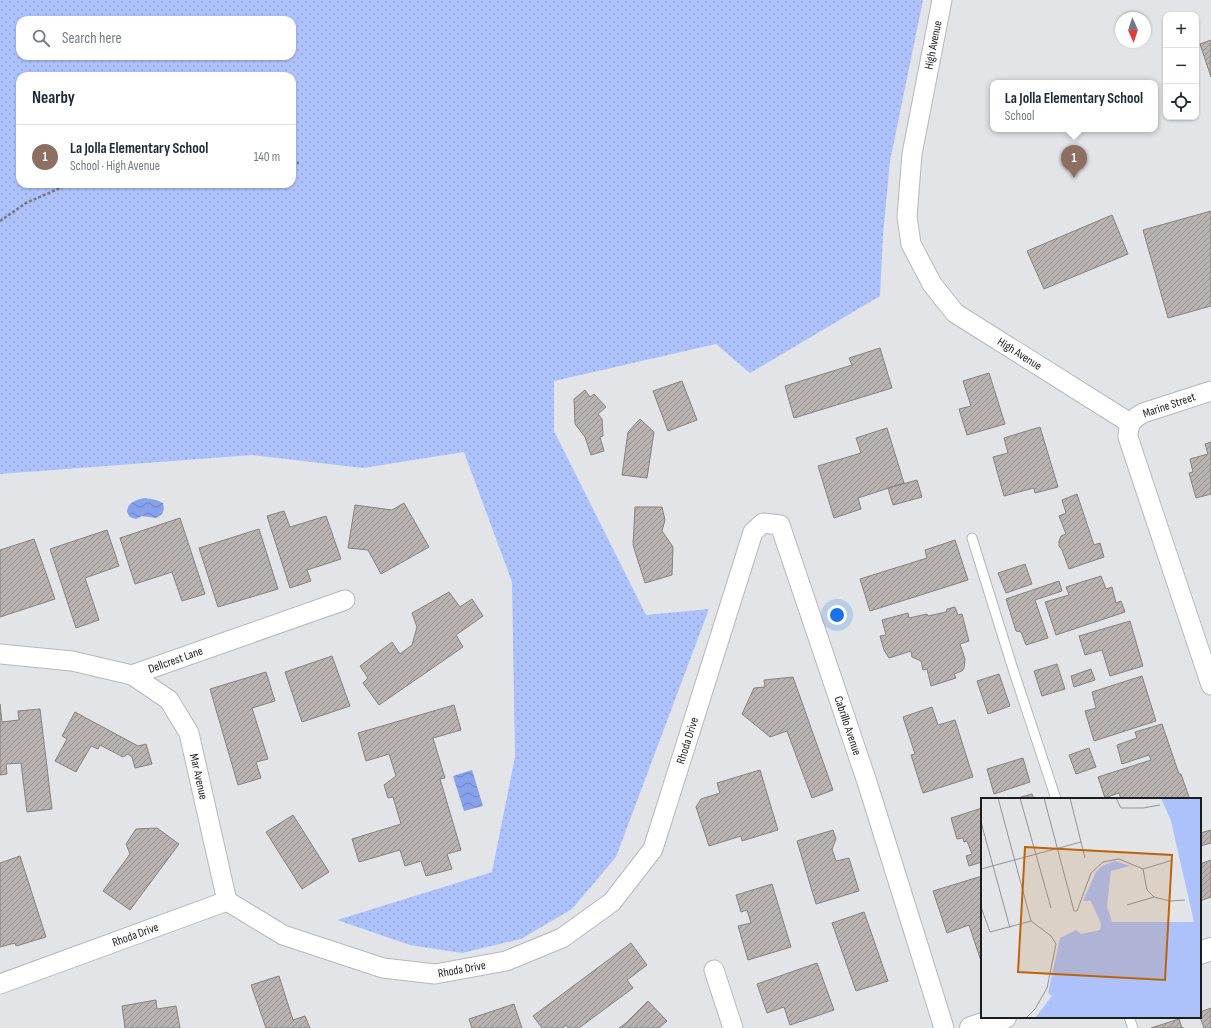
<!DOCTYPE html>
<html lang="en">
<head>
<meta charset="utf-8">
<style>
	:root { --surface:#fff; --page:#f6f6f7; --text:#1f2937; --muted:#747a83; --line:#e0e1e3; --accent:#0b8043 }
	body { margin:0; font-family:"Sofia Sans Condensed",sans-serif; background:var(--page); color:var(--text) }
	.controls { position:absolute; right:12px; top:12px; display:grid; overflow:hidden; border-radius:8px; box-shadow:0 1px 3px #0004 }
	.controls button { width:36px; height:36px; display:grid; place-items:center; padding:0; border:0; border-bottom:1px solid var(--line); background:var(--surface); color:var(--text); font:20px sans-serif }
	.compass { position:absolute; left:1115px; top:12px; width:36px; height:36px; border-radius:50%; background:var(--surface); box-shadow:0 1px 3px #0004; rotate:177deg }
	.you { position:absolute; left:837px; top:615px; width:14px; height:14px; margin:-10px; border:3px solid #fff; border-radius:50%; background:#1a73e8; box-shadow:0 0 0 6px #1a73e833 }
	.badge { display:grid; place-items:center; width:26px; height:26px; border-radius:50%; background:var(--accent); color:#fff; font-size:13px; font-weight:700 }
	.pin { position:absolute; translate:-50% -33px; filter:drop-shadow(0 1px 2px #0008) }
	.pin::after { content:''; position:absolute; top:21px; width:14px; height:12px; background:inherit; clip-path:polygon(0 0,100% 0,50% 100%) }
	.popup { position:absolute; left:990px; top:80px; width:168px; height:52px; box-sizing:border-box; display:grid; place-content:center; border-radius:8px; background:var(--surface); filter:drop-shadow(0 1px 3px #0005); font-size:13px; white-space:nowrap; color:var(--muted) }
	.popup b { font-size:15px; color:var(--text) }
	.popup::after { content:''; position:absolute; left:50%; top:100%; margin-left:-8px; border:8px solid transparent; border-top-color:var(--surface) }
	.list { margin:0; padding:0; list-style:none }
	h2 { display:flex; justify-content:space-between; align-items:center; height:52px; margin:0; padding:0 16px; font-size:17px }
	h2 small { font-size:13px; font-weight:400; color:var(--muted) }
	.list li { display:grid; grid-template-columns:26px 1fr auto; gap:12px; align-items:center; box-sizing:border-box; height:64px; padding:0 16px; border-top:1px solid var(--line) }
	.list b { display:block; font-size:15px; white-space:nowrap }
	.list p { margin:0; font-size:13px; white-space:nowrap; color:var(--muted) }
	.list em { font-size:13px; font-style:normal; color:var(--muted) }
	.icon { flex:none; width:22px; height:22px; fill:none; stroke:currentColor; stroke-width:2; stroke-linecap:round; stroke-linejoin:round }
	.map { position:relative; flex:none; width:1211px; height:1028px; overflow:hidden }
	.search { position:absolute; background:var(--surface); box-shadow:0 1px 3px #0004; left:16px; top:16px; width:280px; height:44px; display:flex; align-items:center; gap:10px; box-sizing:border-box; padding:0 14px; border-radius:12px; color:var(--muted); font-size:15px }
	.panel { position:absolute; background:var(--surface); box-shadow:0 1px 3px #0004; left:16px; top:72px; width:280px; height:116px; border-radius:12px }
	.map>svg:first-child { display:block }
	.grass { fill:url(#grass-dots); fill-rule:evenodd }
	.water { fill:url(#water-waves) }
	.building { fill:url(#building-hatch); stroke:#86827f }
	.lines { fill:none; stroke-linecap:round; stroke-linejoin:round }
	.service-casing { stroke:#b6b7bc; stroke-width:11 }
	.minor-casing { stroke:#b6b7bc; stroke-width:21 }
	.tertiary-casing { stroke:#b6b7bc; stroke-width:24 }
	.path { stroke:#76787b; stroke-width:2.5; stroke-dasharray:3 2; stroke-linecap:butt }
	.service { stroke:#fff; stroke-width:9 }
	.minor { stroke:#fff; stroke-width:19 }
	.tertiary { stroke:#fff; stroke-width:22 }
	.labels { text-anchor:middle; stroke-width:3; stroke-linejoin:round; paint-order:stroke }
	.street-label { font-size:12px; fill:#1c1d1f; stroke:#fff }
	.inset-road { fill:none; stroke:#939498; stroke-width:1 }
	.view { fill:#be630b; fill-opacity:0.15; stroke:#be630b; stroke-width:2 }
	.inset-edge { fill:none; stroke:#1c1d1f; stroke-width:2 }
</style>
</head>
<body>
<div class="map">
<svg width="1211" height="1028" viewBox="0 0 1211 1028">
	<defs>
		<pattern id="grass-dots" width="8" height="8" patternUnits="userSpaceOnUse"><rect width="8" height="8" fill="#adc2fb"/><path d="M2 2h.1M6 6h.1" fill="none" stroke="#94a6d7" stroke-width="1.8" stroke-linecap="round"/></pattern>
		<pattern id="water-waves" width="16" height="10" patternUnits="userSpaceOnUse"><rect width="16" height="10" fill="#88a1ec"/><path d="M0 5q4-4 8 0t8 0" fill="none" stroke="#6e83bf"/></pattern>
		<pattern id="building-hatch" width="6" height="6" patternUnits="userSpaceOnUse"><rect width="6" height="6" fill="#b8b3b0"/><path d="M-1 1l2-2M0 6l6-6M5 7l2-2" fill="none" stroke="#95918f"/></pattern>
	</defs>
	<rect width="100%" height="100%" fill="#e2e4e8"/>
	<!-- grass -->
	<path class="grass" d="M0,0H923L890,161L883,235L880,296L750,373L716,344L554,381V431L646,615L709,609L616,857L572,909L521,939L462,953L410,945L337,920L492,872L515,757L512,582L464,452L363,468L252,455L0,474ZM20,20H292V56H20ZM20,76H292V184H20Z"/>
	<!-- water -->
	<path class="water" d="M145,498L156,500L163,503L164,509L162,514L156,518L142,516L136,519L130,517L127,512C127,503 137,499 145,498Z
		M472,770L483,806L464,811L453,776Z"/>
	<!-- building -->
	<path class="building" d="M1211,40V77L1200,44Z
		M1211,211V306L1168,318L1143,230Z
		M1112,215L1128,254L1044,289L1027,251Z
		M880,348L892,388L794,418L785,386L852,365L849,358Z
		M989,373L1005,424L967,435L959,409L971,406L963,381Z
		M682,381L697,420L668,431L653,391Z
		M585,390L590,397L594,394L606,407L598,414L602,419L603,436L600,437L604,451L591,455L585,437L575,424L574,399Z
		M640,419L654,432L647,478L622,475L628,432Z
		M1040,427L1058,487L1035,493L1034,488L1004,496L993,457L1008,453L1004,438Z
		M887,428L904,483L858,498L861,509L834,518L818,466L861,453L856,438Z
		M1211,442V494L1196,498L1189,473L1193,472L1190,459L1208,454L1205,444Z
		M917,480L922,497L893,505L888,488Z
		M1077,494L1094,545L1100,543L1104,557L1069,569L1062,550L1059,546V541L1061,536L1066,534L1059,516L1066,513L1062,500Z
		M404,503L429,547L381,574L368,550L348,548L355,505L392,510Z
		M635,507H662L665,520L662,531L673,547L672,575L645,583L633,545Z
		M284,511L290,527L326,516L341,559L307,570L311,581L290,588L267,516Z
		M180,518L205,594L182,601L172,572L135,584L120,538Z
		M259,529L278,589L218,607L199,548Z
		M107,530L119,566L85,578L99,620L76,628L50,549Z
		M34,539L55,599L0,617V550Z
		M955,540L968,580L870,611L860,579L927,558L925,550Z
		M1025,564L1032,584L1006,593L998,573Z
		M1101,576L1106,589L1112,587L1116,603L1121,601L1125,612L1056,635L1045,602L1069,595L1066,587Z
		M1059,581L1062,591L1035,600L1048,638L1026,645L1021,632L1016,631L1006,599Z
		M449,592L460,607L472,599L483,616L456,635L463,647L379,705L363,683L368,678L360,666L392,642L400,654L412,645L417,627L412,613Z
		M955,607L958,615L962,614L969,641L960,644L965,659L964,668L962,671L954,674L956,678L931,686L927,669L923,670L921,661L912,657L911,651L889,658L884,650L880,636L886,635L882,620L908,613L909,618L927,614L928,616L946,612L947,609Z
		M1130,621L1143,666L1110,676L1102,650L1085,655L1079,636Z
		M332,656L350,706L302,722L285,672Z
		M1057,664L1065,689L1042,696L1034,671Z
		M1091,669L1095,680L1074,687L1071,676Z
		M266,672L275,701L252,708L268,759L256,762L261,778L238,785L210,689Z
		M999,674L1010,706L988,714L977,681Z
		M1142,676L1156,721L1094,741L1085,711L1096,708L1092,692Z
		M793,677L833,790L812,798L787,731L770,737L742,714L754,688L765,687L764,680Z
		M0,704L2,722L19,720L18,711L40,709L52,809L27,812L21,763L6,764L7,774L0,775Z
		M454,705L461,730L433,738L445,778L440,779L461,850L447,854L452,869L426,876L421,861L405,866L400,850L359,862L352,839L401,824L393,797L388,798L384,785L396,776L389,754L366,761L358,733Z
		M932,707L938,725L955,720L973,777L923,793L911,755L915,754L903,717Z
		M75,712L138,746L146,744L152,764L135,768L132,757L128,754L123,757L100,745L98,749L91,746L76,772L55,761L67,739L62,736Z
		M1162,724L1179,774H1181L1189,797L1183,799H1121L1119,793L1105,798L1098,777L1151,760L1149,755L1122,764L1117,745L1137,738L1135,732Z
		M1089,748L1096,767L1076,774L1069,755Z
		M1023,758L1030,782L994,794L987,769Z
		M760,770L778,830L742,841L741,836L709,846L696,807L701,799L720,793L717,783Z
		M1032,794L1034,799H1014Z
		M982,808V862L969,866L966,856L972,854L967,841L964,842L963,838L957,839L951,818Z
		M293,815L329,872L302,889L266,832Z
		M157,828L179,844L130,910L103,891L130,854L126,844L136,829Z
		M833,830L836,839L832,849L836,861L849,858L859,891L816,904L797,841Z
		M1211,830V843L1200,846V833Z
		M20,856L46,937L16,946L15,943L0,947V863Z
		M1211,860V897L1200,901V864Z
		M982,876V964L969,925L947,933L933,891Z
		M772,884L791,947L748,960L738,926L751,923L747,910L741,912L736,895Z
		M864,912L888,981L856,991L832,923Z
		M631,943L647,965L627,980L633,988L579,1028H568L566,1025L563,1028H542L533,1016Z
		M817,963L834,1010L790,1025L784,1007L767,1013L757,984Z
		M279,976L293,1020L305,1016L310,1028H266L251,985Z
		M156,1000L157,1009L176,1006L180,1028H125L122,1006Z
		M648,1001L667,1021L659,1028H619L626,1023Z
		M514,1004L522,1028H472L469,1019Z
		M1211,1008V1028H1204L1200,1017V1012Z
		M1179,1019L1182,1028H1184H1151Z"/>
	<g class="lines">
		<!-- service casing -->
		<g class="service-casing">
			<path id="service" d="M972,538L1012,666L1056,799
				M1129,1017L1133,1028"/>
		</g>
		<!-- minor casing -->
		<g class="minor-casing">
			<g id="minor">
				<path id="s1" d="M942,0L912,154L907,217L911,244L932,284L955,313L1130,423"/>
				<path d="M1211,391L1143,413C1132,419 1128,425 1128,437L1211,685"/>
				<path id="s2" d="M0,654L72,661L132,675L345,600"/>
				<path id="s3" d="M132,675L169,700L189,733L227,901"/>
				<path d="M714,970L733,1028"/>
				<path id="s4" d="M0,984L227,901L283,935L383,968L435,974L506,961L562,938L612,902L653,849L753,532L763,523L780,525L867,782L944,1028"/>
			</g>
		</g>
		<!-- tertiary casing -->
		<g class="tertiary-casing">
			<path id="tertiary" d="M1200,953L1211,949
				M971,1028L1005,1017"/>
		</g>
		<!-- path -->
		<path class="path" d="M292,163H299
			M0,221L26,203L69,184"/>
		<!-- service -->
		<use href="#service" class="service"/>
		<!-- minor -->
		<use href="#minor" class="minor"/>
		<!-- tertiary -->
		<use href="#tertiary" class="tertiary"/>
	</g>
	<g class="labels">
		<!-- street labels -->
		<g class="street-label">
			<text transform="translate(933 45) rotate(-79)" y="4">High Avenue</text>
			<text dy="4" stroke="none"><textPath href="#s1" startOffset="406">High Avenue</textPath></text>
			<text transform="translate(1169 405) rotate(-19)" y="4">Marine Street</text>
			<text dy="4" stroke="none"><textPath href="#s2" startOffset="180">Dellcrest Lane</textPath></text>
			<text dy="4" stroke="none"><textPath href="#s4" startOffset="1301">Cabrillo Avenue</textPath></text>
			<text dy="4" stroke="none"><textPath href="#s4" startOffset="840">Rhoda Drive</textPath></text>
			<text dy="4" stroke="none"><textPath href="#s3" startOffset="128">Mar Avenue</textPath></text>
			<text dy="4" stroke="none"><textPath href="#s4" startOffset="144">Rhoda Drive</textPath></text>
			<text dy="4" stroke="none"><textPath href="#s4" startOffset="492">Rhoda Drive</textPath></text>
		</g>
	</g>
	<!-- overview -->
	<g transform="translate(981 798)">
		<rect width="220" height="220" fill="#e2e4e8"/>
		<path d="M180,0H220V220H54L71,198L67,195L79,140L95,132L100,136L119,132L120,126L110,103H102L115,74L121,68L134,63L149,68L130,73L126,108L131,124H213L190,23Z" fill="#adc2fb"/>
		<path class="inset-road" d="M17,0L50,123L70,138L75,146L66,190L54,211L45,220M39,0L70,110M63,0L93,113H96L110,75L122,64L138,61L162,71L192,62M89,0L104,60M135,0L140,10H162L179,7M0,24L29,130M0,71L100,44M162,71L166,92L173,99M146,107L173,99L189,103L204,102M0,109L9,134L50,123"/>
		<path class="view" d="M44,49L191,57L184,182L37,174Z"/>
		<rect width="220" height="220" class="inset-edge"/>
	</g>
</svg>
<div class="controls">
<button>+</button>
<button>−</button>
<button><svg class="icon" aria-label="locate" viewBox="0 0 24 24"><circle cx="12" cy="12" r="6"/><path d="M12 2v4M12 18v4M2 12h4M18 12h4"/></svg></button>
</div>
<svg class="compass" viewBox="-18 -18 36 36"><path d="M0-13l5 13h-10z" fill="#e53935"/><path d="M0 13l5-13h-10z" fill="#747a83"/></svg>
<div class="you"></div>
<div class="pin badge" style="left:1074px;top:178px;background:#8d6e63">1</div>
<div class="popup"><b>La Jolla Elementary School</b>School</div>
<div class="search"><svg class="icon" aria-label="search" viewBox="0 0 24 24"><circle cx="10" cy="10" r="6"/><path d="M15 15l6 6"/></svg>Search here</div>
<section class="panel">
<h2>Nearby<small></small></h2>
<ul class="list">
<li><span class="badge" style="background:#8d6e63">1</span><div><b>La Jolla Elementary School</b><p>School · High Avenue</p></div><em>140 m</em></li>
</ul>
</section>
</div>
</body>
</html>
